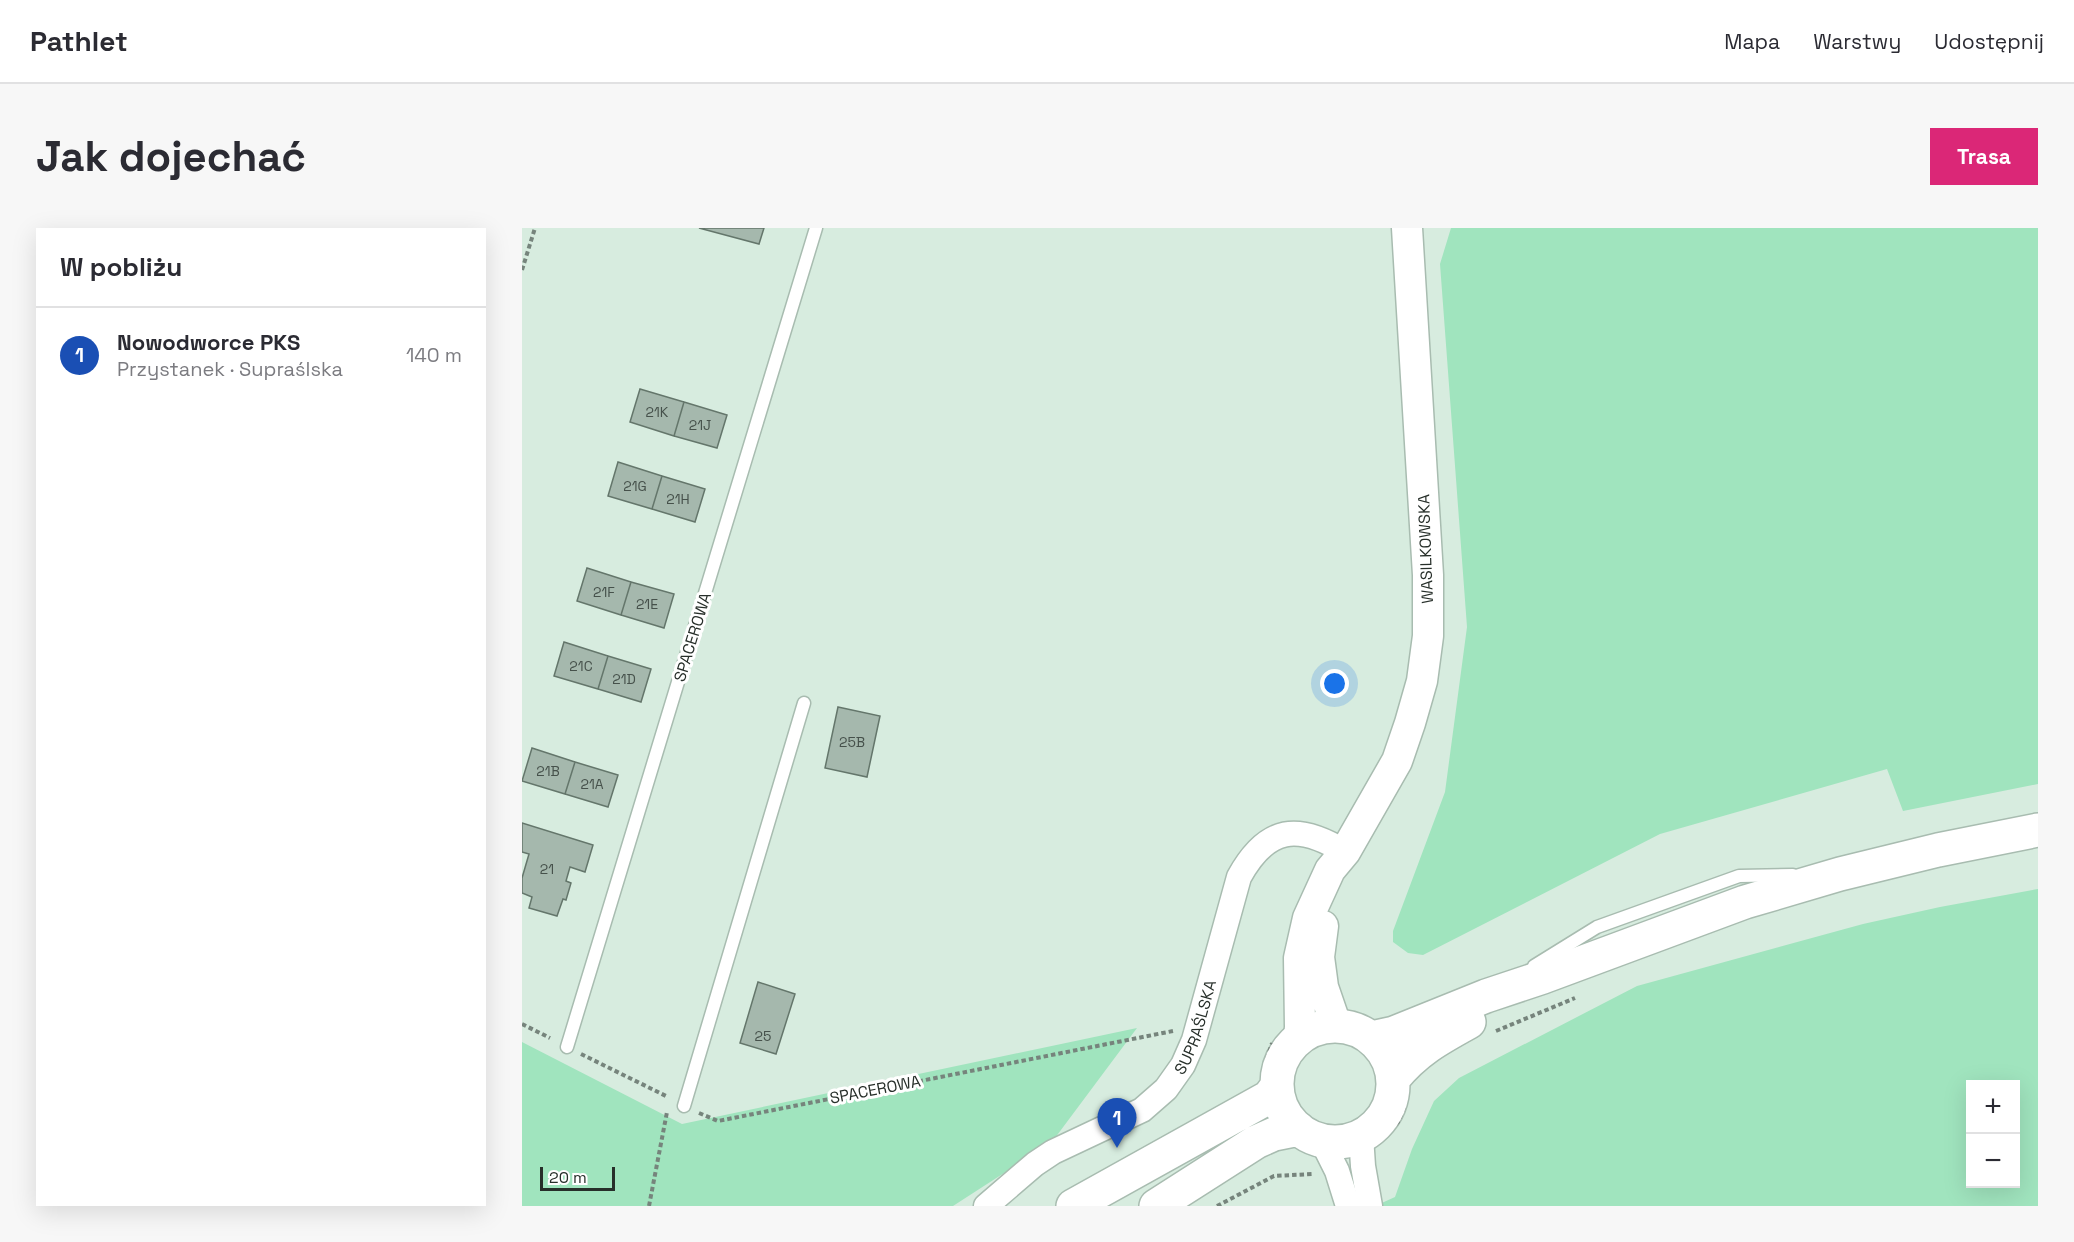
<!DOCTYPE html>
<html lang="pl">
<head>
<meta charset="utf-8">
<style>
	:root { --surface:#fff; --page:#f7f7f7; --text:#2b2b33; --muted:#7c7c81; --line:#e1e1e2; --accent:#db2777 }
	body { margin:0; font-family:"Space Grotesk",sans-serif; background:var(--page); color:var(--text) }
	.controls { position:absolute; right:18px; bottom:18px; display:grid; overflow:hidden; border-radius:0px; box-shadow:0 6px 24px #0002 }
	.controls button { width:54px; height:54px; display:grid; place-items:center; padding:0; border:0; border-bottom:2px solid var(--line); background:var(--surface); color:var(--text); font:30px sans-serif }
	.scale { position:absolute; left:18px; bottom:15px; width:75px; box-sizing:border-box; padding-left:6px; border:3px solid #272f2a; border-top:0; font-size:16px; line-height:21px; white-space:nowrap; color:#272f2a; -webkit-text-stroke:4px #fff; paint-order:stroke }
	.you { position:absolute; left:813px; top:456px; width:21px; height:21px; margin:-15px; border:4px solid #fff; border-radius:50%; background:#1a73e8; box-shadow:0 0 0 9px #1a73e833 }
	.badge { display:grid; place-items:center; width:39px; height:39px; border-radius:50%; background:var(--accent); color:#fff; font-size:20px; font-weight:700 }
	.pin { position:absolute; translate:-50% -50px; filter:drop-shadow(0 2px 3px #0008) }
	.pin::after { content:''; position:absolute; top:32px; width:21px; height:18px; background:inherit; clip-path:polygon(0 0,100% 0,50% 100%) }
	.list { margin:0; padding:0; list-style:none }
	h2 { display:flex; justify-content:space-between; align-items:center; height:78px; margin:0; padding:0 24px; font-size:26px }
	h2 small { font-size:20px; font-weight:400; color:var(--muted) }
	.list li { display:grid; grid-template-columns:39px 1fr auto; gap:18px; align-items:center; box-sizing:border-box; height:96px; padding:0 24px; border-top:2px solid var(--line) }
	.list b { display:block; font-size:22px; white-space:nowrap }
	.list p { margin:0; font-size:20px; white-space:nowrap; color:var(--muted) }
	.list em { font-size:20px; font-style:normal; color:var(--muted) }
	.map { position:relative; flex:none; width:1516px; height:978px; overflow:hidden; border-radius:0px }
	header { display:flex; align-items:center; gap:36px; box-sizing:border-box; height:84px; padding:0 30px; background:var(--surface); border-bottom:2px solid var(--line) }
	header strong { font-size:28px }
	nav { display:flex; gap:33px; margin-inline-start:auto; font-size:21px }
	.intro { display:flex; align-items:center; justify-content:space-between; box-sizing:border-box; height:144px; padding:0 36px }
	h1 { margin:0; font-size:42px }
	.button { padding:15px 27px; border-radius:0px; background:var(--accent); color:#fff; font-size:21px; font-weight:700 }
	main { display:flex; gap:36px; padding:0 36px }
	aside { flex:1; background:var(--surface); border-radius:0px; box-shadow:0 6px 24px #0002 }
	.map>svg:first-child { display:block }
	.green { fill:#a0e4be; fill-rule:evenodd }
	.building { fill:#a5b8ad; stroke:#64766b; stroke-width:1.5 }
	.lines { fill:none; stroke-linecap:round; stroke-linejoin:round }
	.service-casing { stroke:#a8bcb0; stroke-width:15 }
	.minor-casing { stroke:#a8bcb0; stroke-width:27 }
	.tertiary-casing { stroke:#a8bcb0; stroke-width:33 }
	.secondary-casing { stroke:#a8bcb0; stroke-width:36 }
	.path { stroke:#76847c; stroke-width:4; stroke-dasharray:4.5 3; stroke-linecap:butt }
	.service { stroke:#fff; stroke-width:12 }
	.minor { stroke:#fff; stroke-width:24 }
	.tertiary { stroke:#fff; stroke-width:30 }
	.secondary { stroke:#fff; stroke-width:33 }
	.labels { text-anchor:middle; stroke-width:6; stroke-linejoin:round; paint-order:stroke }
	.number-label { font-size:14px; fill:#46514b }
	.street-label { font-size:16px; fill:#272f2a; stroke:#fff }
</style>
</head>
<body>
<header>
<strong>Pathlet</strong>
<nav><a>Mapa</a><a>Warstwy</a><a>Udostępnij</a></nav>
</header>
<div class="intro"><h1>Jak dojechać</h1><a class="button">Trasa</a></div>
<main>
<aside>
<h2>W pobliżu<small></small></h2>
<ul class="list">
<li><span class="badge" style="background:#1a4fb4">1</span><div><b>Nowodworce PKS</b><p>Przystanek · Supraślska</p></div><em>140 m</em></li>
</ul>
</aside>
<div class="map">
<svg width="1516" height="978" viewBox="0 0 1516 978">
	<rect width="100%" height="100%" fill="#d7ecdf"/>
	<!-- green -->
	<path class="green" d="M929,0H1516V556L1381,583L1365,541L1138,606L901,727L886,725L871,714V703L923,564L945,399L918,36Z
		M1516,661V978H853L873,969L890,921L912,873L937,850L1115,758L1341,696L1418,679ZM1448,856H1494V956H1448Z
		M615,800L530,914L431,978H0V814L160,896Z"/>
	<!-- building -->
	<path class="building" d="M177,0H242L237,16Z
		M118,161L162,174L152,208L108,194Z
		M162,174L205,187L195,220L152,208Z
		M96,234L140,248L130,281L86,268Z
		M140,248L183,261L173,294L130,281Z
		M65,340L109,354L99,387L55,373Z
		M109,354L152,366L142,400L99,387Z
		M42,414L86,428L76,461L32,448Z
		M86,428L129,441L119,474L76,461Z
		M316,479L358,488L345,549L303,540Z
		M10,520L53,534L43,566L0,553Z
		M53,534L96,547L86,579L43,566Z
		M0,595L71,617L63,644L48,639L44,653L49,655L44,672L41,671L35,688L7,680L10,669L0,665V650L7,626L0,624Z
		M236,754L273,766L254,826L218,815Z"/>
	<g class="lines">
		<!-- service casing -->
		<g class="service-casing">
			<path id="service" d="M1012,738L1075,699L1217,648L1271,647
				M45,819L294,0
				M162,878L282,475"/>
		</g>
		<!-- minor casing -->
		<g class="minor-casing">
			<g id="minor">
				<path d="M839,908L841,938L848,978"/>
				<path d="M800,913L815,943L826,978"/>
				<path id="s1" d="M464,978L513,936L531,924L620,882L644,861L661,837L672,812L717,649C745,598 776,595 823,624"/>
			</g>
		</g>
		<!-- tertiary casing -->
		<g class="tertiary-casing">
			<path id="tertiary" d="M801,698L797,729L801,759L814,797
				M777,810L778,799L777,730L786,690L808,642L823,624L875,533L888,495L900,453L906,408V347L885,0"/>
		</g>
		<!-- secondary casing -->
		<g class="secondary-casing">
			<path id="secondary" d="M755 856a58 58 0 1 1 116 0a58 58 0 1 1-116 0Z
				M849,810L872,805L964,768L1021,749L1223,674L1318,646L1416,622L1516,602
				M871,851C894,823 916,811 947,794
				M551,978L747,869L755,858
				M634,978L734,914L752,906L777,901"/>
		</g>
		<!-- path -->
		<path class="path" d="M0,42L13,0
			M0,796L28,810
			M974,803L1053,770
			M59,826L146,869
			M745,831L750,815
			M177,885L196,893L651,803
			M863,907L876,894L883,877
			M127,978L145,884
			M695,978L752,948L791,946"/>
		<!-- service -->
		<use href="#service" class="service"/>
		<!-- minor -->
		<use href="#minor" class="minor"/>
		<!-- tertiary -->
		<use href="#tertiary" class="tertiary"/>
		<!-- secondary -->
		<use href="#secondary" class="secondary"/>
	</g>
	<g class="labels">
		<!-- number labels -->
		<g class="number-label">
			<text x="135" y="189">21K</text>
			<text x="178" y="202">21J</text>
			<text x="113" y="263">21G</text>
			<text x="156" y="276">21H</text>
			<text x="82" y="369">21F</text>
			<text x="125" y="381">21E</text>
			<text x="59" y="443">21C</text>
			<text x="102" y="456">21D</text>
			<text x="330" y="519">25B</text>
			<text x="26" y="548">21B</text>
			<text x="70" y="561">21A</text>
			<text x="25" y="646">21</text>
			<text x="241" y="813">25</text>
		</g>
		<!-- street labels -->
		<g class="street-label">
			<text transform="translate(903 321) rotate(-92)" y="6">WASILKOWSKA</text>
			<text transform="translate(170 409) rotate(-73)" y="6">SPACEROWA</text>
			<text dy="6" stroke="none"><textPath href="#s1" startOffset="286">SUPRAŚLSKA</textPath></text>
			<text transform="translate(353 861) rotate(-11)" y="6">SPACEROWA</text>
		</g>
	</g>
</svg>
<div class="controls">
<button>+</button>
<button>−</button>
</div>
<div class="scale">20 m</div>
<div class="you"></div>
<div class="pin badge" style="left:595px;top:920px;background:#1a4fb4">1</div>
</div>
</main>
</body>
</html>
